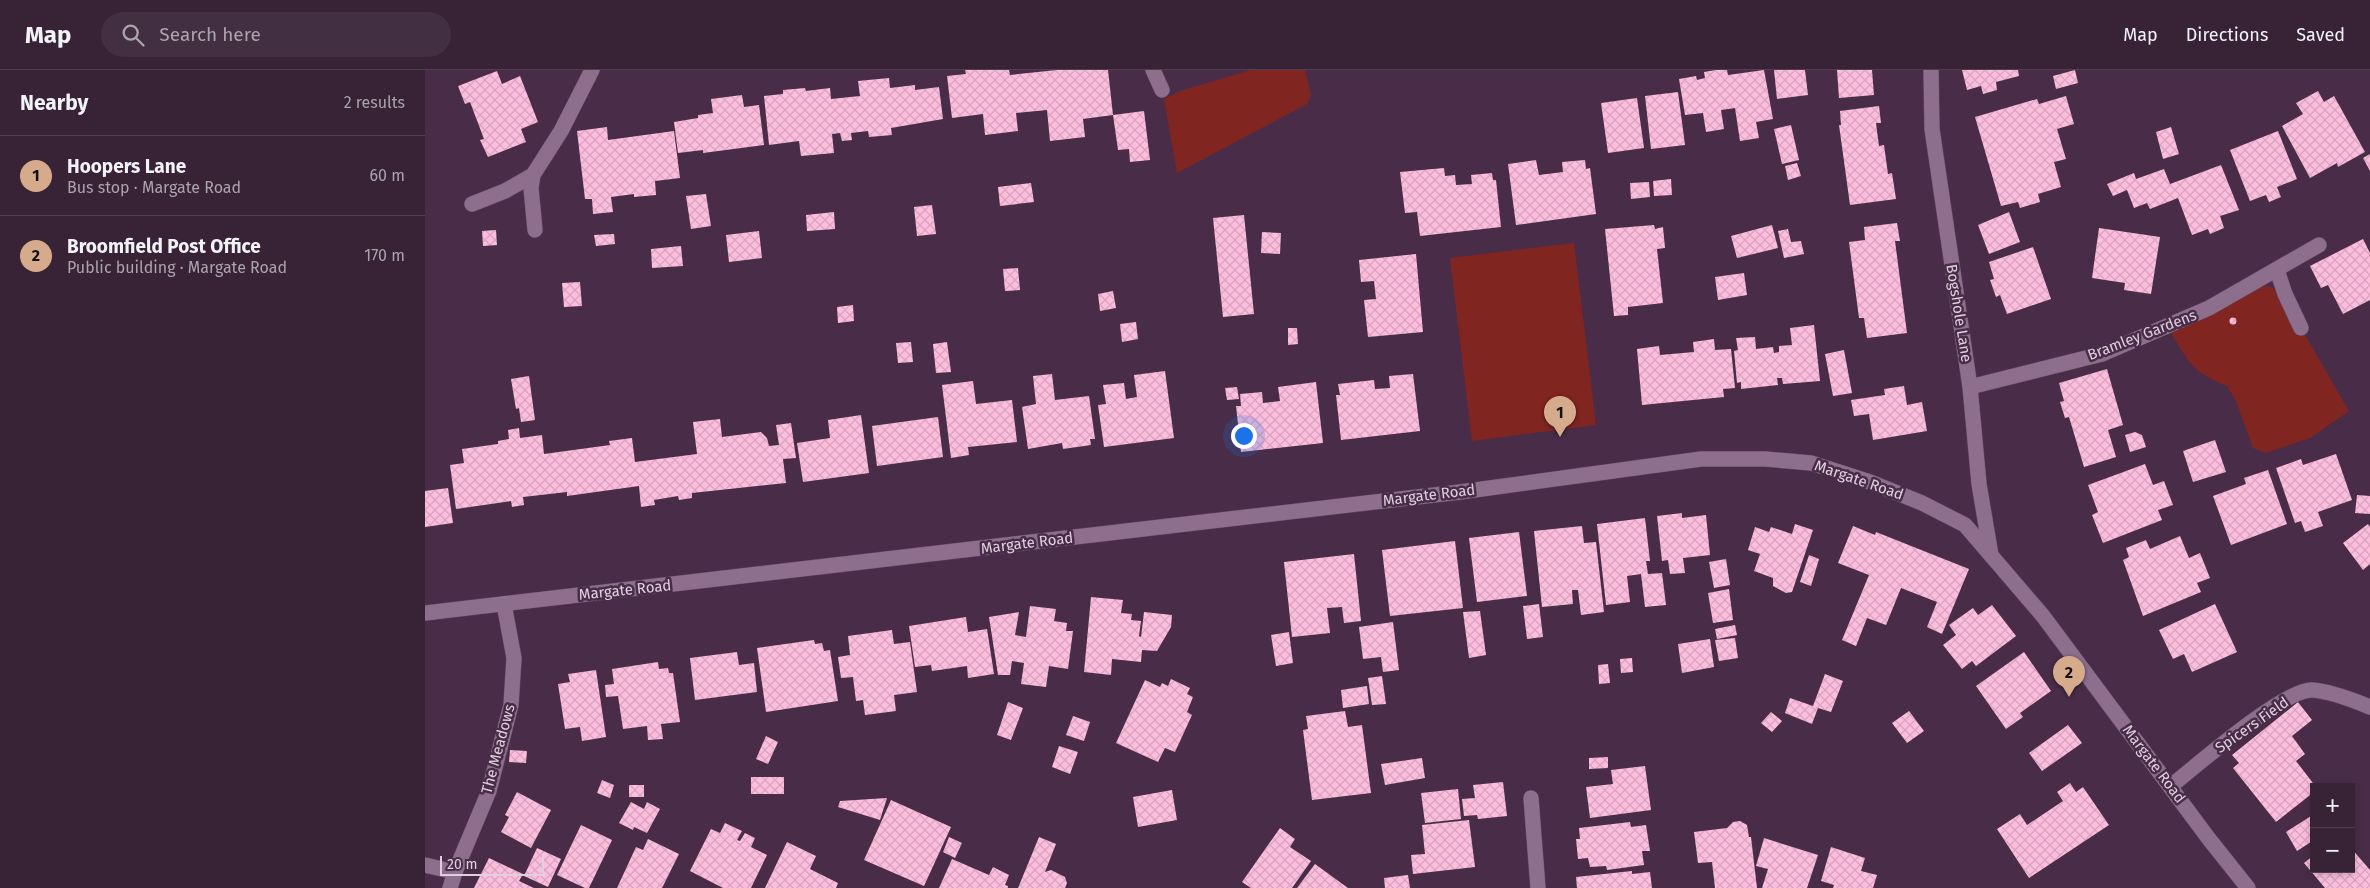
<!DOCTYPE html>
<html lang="en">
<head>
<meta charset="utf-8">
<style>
	:root { --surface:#372236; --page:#422f42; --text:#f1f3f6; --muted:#aaa4ad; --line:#513f51; --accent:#d6ab8b }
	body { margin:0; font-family:"Fira Sans",sans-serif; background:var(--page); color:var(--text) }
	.controls { position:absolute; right:15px; bottom:15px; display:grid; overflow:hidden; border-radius:0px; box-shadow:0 2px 8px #0003 }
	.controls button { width:45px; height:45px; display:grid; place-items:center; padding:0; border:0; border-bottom:1px solid var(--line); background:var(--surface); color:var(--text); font:25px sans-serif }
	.scale { position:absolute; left:15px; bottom:12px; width:104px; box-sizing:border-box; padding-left:5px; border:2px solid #e0cfdf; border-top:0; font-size:14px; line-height:18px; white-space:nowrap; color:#e0cfdf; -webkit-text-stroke:4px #492d48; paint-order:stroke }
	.you { position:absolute; left:818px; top:365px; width:18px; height:18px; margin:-12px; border:4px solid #fff; border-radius:50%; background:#1a73e8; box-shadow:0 0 0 8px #1a73e833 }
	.badge { display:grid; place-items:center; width:32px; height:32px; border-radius:50%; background:var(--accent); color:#111; font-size:16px; font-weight:700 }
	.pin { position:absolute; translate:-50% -41px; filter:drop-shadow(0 1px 2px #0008) }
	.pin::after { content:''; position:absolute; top:26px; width:18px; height:15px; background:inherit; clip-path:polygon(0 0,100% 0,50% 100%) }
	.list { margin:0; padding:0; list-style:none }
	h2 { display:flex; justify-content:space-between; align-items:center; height:65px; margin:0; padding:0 20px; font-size:21px }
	h2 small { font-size:16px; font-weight:400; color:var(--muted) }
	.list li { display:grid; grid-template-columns:32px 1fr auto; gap:15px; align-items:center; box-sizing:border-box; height:80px; padding:0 20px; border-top:1px solid var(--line) }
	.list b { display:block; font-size:19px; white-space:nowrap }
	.list p { margin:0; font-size:16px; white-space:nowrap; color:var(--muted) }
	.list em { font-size:16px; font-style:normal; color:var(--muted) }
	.icon { flex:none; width:28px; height:28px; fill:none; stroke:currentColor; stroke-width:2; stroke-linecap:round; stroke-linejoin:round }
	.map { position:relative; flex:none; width:1945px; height:818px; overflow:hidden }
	header { display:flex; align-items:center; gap:30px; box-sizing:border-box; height:70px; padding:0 25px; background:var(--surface); border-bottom:1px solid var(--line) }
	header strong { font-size:24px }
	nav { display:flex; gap:28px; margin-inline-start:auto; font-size:18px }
	.search { width:350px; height:45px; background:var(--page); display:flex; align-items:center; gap:12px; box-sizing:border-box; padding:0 18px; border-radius:28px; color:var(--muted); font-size:19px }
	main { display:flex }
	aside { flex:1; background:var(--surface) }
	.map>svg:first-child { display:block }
	.park { fill:#802520 }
	.building { fill:url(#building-cross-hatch) }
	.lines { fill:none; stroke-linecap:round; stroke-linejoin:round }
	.service-casing { stroke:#634c63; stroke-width:16 }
	.minor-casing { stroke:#634c63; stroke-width:16 }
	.tertiary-casing { stroke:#634c63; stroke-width:16 }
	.service { stroke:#8e6e8d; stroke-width:15 }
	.minor { stroke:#8e6e8d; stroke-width:15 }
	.tertiary { stroke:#8e6e8d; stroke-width:15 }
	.labels { text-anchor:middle; stroke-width:5; stroke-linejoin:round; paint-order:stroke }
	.street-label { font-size:15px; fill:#e0cfdf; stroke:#492d48 }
</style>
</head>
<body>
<header>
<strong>Map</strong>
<div class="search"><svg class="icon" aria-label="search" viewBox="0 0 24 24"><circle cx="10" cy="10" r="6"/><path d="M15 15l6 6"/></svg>Search here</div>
<nav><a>Map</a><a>Directions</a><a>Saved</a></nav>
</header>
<main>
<aside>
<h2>Nearby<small>2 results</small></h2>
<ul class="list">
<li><span class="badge">1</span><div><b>Hoopers Lane</b><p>Bus stop · Margate Road</p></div><em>60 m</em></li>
<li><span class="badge">2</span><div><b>Broomfield Post Office</b><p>Public building · Margate Road</p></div><em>170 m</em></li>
</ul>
</aside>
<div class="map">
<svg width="1945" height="818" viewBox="0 0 1945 818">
	<defs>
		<pattern id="building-cross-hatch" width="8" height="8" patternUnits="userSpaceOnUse" patternTransform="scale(1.25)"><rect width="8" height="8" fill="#fdbedd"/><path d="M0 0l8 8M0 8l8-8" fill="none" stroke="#d8a4be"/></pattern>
	</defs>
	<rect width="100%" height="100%" fill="#492d48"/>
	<!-- park -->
	<path class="park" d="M826,0H880L886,25L882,34L752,103L739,29L758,20Z
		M1149,173L1171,355L1047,371L1025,188Z
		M1844,216L1860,224L1876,258L1924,341L1885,368L1841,383L1828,378L1811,331L1802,316C1764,301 1763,290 1742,256L1823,217Z"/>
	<!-- building -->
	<path class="building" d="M540,0H584L585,5L632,0H683L688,45L658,49L660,67L625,71L622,40L591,43L593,61L560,65L558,44L527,48L522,6L541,4Z
		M1291,0H1302L1303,5L1339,0L1348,49L1331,52L1334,68L1315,71L1310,38L1296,40L1299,59L1281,62L1278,43L1260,45L1254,9L1271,6L1272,10L1280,8L1279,2Z
		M1349,0H1380L1383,25L1352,29Z
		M1412,0H1447L1449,25L1414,28Z
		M1537,0H1593L1594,6L1571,12L1572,20L1558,24L1556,16L1542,20Z
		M1650,0L1653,13L1631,19L1628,6Z
		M72,1L77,14L95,6L113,52L96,59L101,72L63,87L55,70L59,69L45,32L40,34L33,16Z
		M464,8L465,18L490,15V20L514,17L518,49L466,58L467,65L444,67L443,61L426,63L427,70L417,71L415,63L407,64L409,83L376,86L374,71L344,75L339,26L358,24V20L380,18L381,21L405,18L406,29L435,26L433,11Z
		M1893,21L1899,32L1909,26L1940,82L1913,97L1912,93L1885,108L1857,56L1878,44L1871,33Z
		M1253,22L1260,75L1226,79L1220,26Z
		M317,25L319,37L334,35L339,75L278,83V80L253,83L249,52L273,48V45L288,43L286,29Z
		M1641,26L1649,54L1632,59L1641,89L1629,92L1636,117L1613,124L1615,132L1595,138L1593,132L1576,136L1550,47L1612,29L1614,34Z
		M1212,28L1219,78L1183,83L1176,33Z
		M1454,36L1456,53H1451L1454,76L1459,75L1463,104L1467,103L1471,129L1425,135L1414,55H1416L1415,41Z
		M719,41L725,90L705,92L704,79L693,80L688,45Z
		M1366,55L1374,90L1357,94L1349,59Z
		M182,57L183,70L249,61L255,108L230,111L231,125L209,127V124L186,127L188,142L168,144L167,129H160L152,61Z
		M1746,57L1754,84L1738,89L1731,62Z
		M1853,61L1872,109L1852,117L1856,127L1844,132L1841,125L1825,131L1805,80Z
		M1945,84V101L1938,88Z
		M1111,90L1114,105L1138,102L1137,92L1160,90L1161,99L1165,98L1171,144L1091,155L1083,94Z
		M1372,93L1376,106L1363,110L1360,96Z
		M1796,95L1814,140L1795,146L1799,158L1785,164L1783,159L1767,165L1753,128L1725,139L1722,133L1709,138L1702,120L1688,126L1682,114L1709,103L1711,109L1739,99L1745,114Z
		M1019,98L1020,106L1030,105L1031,115L1047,114L1046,105L1067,103L1068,110H1071L1076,157L995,166L992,142L980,143L975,102Z
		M1246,109L1247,125L1229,126L1228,111Z
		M1224,112L1225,127L1206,129L1205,113Z
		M606,113L609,132L575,136L573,117Z
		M281,124L286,156L266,159L261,126Z
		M507,135L511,164L492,166L489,137Z
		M409,142L410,159L382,161L381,145Z
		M1584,142L1595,172L1564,184L1553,155Z
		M819,145L829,244L798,247L788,148Z
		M1472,153L1475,171H1470L1482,263L1442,268L1439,248H1434L1424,172L1440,170L1439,157Z
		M1229,155L1230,159L1238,157L1240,178L1232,179L1238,233L1203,237V245L1189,246L1180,159Z
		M1347,155L1353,178L1312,188L1306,166Z
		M1674,158L1735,167L1726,224L1699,220L1700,213L1667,208Z
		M1363,159L1366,172L1376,171L1379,184L1359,188L1353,161Z
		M71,160L72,175L58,176L57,161Z
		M334,161L337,188L304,192L301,165Z
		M837,162L856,163L855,184L836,183Z
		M189,164L190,174L171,176L169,165Z
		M1938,169L1945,183V230L1918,244L1903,215L1896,218L1885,196Z
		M256,176L258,196L227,198L226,179Z
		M1608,177L1626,229L1582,244L1575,225L1571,227L1565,210L1569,209L1564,192Z
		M991,184L998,262L943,267L939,230L951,229L949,211L936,212L934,190Z
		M593,198L595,220L580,221L578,199Z
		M1319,203L1322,225L1293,230L1290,207Z
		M155,212L157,236L139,237L137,213Z
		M688,221L691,238L675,241L673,224Z
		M428,235L429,251L413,253L412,237Z
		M1804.5 251a3.5 3.5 0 1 1 7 0a3.5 3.5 0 1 1-7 0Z
		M711,252L713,269L697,272L695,254Z
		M1389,255L1395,311L1358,314L1357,308H1352L1353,315L1316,319V312L1312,313L1309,281L1313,280L1311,268L1330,267L1331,279L1348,277L1349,283L1354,282V276L1367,275L1365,258Z
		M863,258H872L873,274L863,275Z
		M1289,269L1290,280L1306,279L1310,318L1298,319L1299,327L1217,335L1212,279L1234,276L1235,285L1269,282L1268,272Z
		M486,272L488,292L473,293L471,273Z
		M522,272L526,302L511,303L508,274Z
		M1419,280L1427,323L1408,326L1400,284Z
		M1682,299L1698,355L1683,360L1691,387L1659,397L1644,347L1640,348L1635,332L1639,331L1634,313Z
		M740,301L749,368L679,377L673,335L681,334L678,315L699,313L701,329L712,327L709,305Z
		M627,304L630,330L664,326L670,369H665L666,375L638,379L637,373L603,379L597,337L611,334L608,306Z
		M988,304L995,361L916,370L911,325H915L913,314L949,310L950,319L965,318L964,306Z
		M104,306L110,350L96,352L94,338L91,339L86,309Z
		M548,311L551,334L587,330L592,372L543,377L544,385L526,388L517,315Z
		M891,312L898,373L816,382L811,336H816L815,324L837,322L838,333L855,331L853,317Z
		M1479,316L1482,335L1497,332L1502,361L1448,370L1444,344L1429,346L1426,330L1460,325L1459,319Z
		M812,317L814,329L802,330L800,318Z
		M436,345L444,403L378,412L372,373L405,368L403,350Z
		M513,347L518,387L452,396L447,356Z
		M295,349L297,367L336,362L342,368L344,376L354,375L351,355L366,353L371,388L358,389L361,413L267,423V428L254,430L253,426L229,430L230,435L216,437L214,416L142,426V422L98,427L99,435L87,437L86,431L31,439L25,395L39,393L37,379L73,374V371L84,369L83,360L94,358L95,368L117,365L119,384L185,375L184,371L207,368L210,392L272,384L268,352Z
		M1710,362L1717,365L1721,377L1705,382L1700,365Z
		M1790,370L1801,402L1768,412L1758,381Z
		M1911,384L1927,430L1893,442L1898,456L1880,462L1876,451L1870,453L1851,398L1876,389L1878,395Z
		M1720,394L1728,415L1739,411L1748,435L1733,440L1737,450L1678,473L1667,445L1673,442L1663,415Z
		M1843,400L1862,454L1806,475L1788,426L1821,414L1819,408Z
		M23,418L28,453L0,457V421Z
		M1932,425L1945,426V444L1930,443Z
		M1257,443V448L1281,445L1285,485L1258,488L1260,503L1245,504L1243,490L1237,491L1232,446Z
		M1220,448L1225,491H1221L1223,504L1237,503L1241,535L1220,537L1216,504L1202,506L1205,532L1181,535L1172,454Z
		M1370,454L1388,460L1367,522L1361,523L1348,516V508L1329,501L1335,484L1323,480L1330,457L1344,462L1346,457L1367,464Z
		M1943,454L1945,457V494L1938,500L1918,473Z
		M1157,456L1159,473L1171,472L1179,542L1156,545L1153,520H1147L1148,534L1117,537L1109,461Z
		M1428,456L1450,465L1451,462L1544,499L1517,564L1502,557L1512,532L1476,518L1461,555L1442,548L1431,576L1417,570L1444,505L1413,493Z
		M1094,462L1102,526L1052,532L1044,468Z
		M1755,466L1764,488L1775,483L1785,508L1772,513L1776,522L1718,546L1698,490L1704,487L1701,478L1721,470L1725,479Z
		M1030,471L1038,538L965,546L957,480Z
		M929,484L936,551L919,553L917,537L902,538L905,563L867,567L859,492Z
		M1384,485L1394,489L1386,516L1375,512Z
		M1301,489L1305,515L1289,518L1284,492Z
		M1304,519L1308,550L1288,553L1283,523Z
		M666,527L698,530L696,543L707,544L706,550L716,551L714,566L716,567L719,542L747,545L746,557L732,581L717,580L716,592L687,589L686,605L659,602Z
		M1114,534L1118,567L1102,569L1098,536Z
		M1790,534L1812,582L1767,602L1759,584L1748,589L1734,560Z
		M1567,535L1591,566L1551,596L1547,591L1537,599L1518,575L1531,565L1524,555L1548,538L1553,545Z
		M605,536L631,539L629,551L642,553L641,561H648L643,599L624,596L621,617L596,614L599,593L587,591L585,605H573L564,547L594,542L590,565L601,567Z
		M1055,541L1061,585L1044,588L1038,542Z
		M541,547L543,562L562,559L569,604L543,608L542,596L507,601L506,595L490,597L484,556Z
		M968,552L974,600L958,602L956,587L938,589L934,557Z
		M1310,555L1312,565L1292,569L1290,559Z
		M467,560L469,574L485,572L492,622L469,625L471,641L440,645L438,630L431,631L428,607L416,608L413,587L425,585L423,566Z
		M864,562L868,593L851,596L846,565Z
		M1310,568L1313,588L1294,591L1290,570Z
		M1285,569L1289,597L1257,603L1253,574Z
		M389,570L390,574L397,573L399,581L405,580L413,631L341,642L332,578Z
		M312,582L314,595L329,593L332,622L270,630L265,588Z
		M1599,582L1626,621L1595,643L1598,647L1581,659L1551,616Z
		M1207,588L1208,602L1196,603L1195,589Z
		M233,592L234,599L243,598L244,603H248L255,652L236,654L238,669L223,670L222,656L198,659L193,626L181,627L180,615L189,614L187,599Z
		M1183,594L1185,613L1174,614L1173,595Z
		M171,600L181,667L157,671L155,657L140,659L133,614L145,612L143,604Z
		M1400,604L1418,611L1406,642L1393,638L1387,654L1360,643L1365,628L1388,636Z
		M957,606L961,634L947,635L943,608Z
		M746,609L765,618L762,624L768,627L762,642L767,645L750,682L740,678L733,692L691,673L720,610L735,617L737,613L743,616Z
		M942,616L944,634L918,638L916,620Z
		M583,632L598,638L586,670L572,665Z
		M1873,632L1887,650L1867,666L1880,684L1871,691L1891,717H1889V722L1851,752L1808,698L1814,693L1807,685Z
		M920,641L923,657L937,655L946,723L887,730L878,660L883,659L881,646Z
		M1484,641L1499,661L1482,673L1467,653Z
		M1346,642L1357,651L1347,662L1336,653Z
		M648,646L665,652L659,671L641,665Z
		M1643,655L1657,673L1617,701L1604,683Z
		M341,666L353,672L343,694L331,689Z
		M634,676L653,682L645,704L627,697Z
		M85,680L102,681L101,693L84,692Z
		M1183,687V698L1164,699V688Z
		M997,688L1000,708L960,715L956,694Z
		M1220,696L1226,740L1165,748L1161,717L1188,714L1186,700Z
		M326,707H359V724H326Z
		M177,710L189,715L185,728L172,723Z
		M1078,712L1082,746L1053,749L1052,745L1039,746L1037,729L1050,728L1048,715Z
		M1645,713L1651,722L1658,717L1684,755L1604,808L1572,759L1595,744L1602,755L1638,731L1632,722Z
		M204,715H219V727H204Z
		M1033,719L1036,749L1000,753L996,723Z
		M747,720L752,750L713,757L708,727Z
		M92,722L126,740L106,778L76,762L84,747L80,745Z
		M462,728L455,750L413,737L415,731Z
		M466,730L526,757L499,816L439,790Z
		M206,732L219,739L222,732L235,739L222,763L209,757L208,760L194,753Z
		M1886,746L1889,750V770L1872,781L1861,762Z
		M1044,750L1050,797L988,804L986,785L1000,784L997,755Z
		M1315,751L1322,755L1324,767H1326L1332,818H1290L1287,792L1273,793L1269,762L1302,758L1308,752Z
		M1205,752L1206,757L1221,755L1225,781H1217L1219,795L1182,800L1181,796L1165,797L1163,788L1153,789L1151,769H1155L1154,758Z
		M300,753L317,761L312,770L315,771L320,763L330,768L326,777L342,785L326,818H298L265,801L286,759L295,763Z
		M156,755L187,770L164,818H160L132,805Z
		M855,758L870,769L865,777L886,791L867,818H826L817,812Z
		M524,767L537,773L530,788L518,782Z
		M614,767L631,774L620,802L626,800L640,807L642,813L640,818H593Z
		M1339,768L1393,785L1382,818H1337L1343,799L1331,796Z
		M223,769L254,784L237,818H192L211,777L218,780Z
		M362,772L391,786L385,799L413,813L411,818H340Z
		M1406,777L1440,788L1436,801L1452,805L1448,818H1408L1409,815L1396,811Z
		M112,778L136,789L123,817L99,806Z
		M1926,778L1945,800V818H1900L1879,793L1889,785V799H1926Z
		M64,788L98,804L94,811L109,818H49Z
		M527,789L564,805L568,797L584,805L580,815L583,816V818H514Z
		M890,794L923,818H872Z
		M1207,801V804L1225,802L1227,818H1152L1151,807Z
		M983,805L985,818H960L959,808Z"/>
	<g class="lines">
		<!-- service casing -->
		<g class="service-casing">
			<path id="service" d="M47,134L80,121L108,105
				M110,160L106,118L108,105L136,61L167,0
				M0,795L30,802"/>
		</g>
		<!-- minor casing -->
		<g class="minor-casing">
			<path id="minor" d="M728,0L737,20
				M1506,0L1507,59L1545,317L1554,414L1566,485
				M1852,200L1860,224L1876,258
				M1545,317L1677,284L1784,238L1894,175
				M1746,716C1771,696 1859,619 1887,620C1905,621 1928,630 1945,637
				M1106,728L1113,818
				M25,818L30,802L64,721L86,635L89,588L79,534"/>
		</g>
		<!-- tertiary casing -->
		<g class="tertiary-casing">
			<path id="tertiary" d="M0,543L1035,422L1276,389H1340L1386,393L1445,412L1497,433L1540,455L1618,546L1784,769L1823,818"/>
		</g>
		<!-- service -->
		<use href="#service" class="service"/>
		<!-- minor -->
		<use href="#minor" class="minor"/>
		<!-- tertiary -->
		<use href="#tertiary" class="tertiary"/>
	</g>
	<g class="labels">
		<!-- street labels -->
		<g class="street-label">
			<text transform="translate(1534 243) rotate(81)" y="5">Bogshole Lane</text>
			<text transform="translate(1717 265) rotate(-21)" y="5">Bramley Gardens</text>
			<text transform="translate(1434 410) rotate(19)" y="5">Margate Road</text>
			<text transform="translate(1004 425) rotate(-7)" y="5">Margate Road</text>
			<text transform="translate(602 473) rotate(-7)" y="5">Margate Road</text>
			<text transform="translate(200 520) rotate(-6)" y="5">Margate Road</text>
			<text transform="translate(1827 655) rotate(-35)" y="5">Spicers Field</text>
			<text transform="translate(73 679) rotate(-75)" y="5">The Meadows</text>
			<text transform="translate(1729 694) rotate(53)" y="5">Margate Road</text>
		</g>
	</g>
</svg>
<div class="controls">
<button>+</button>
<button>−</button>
</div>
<div class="scale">20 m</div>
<div class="you"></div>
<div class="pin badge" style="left:1135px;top:367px">1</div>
<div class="pin badge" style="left:1644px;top:627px">2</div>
</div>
</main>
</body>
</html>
